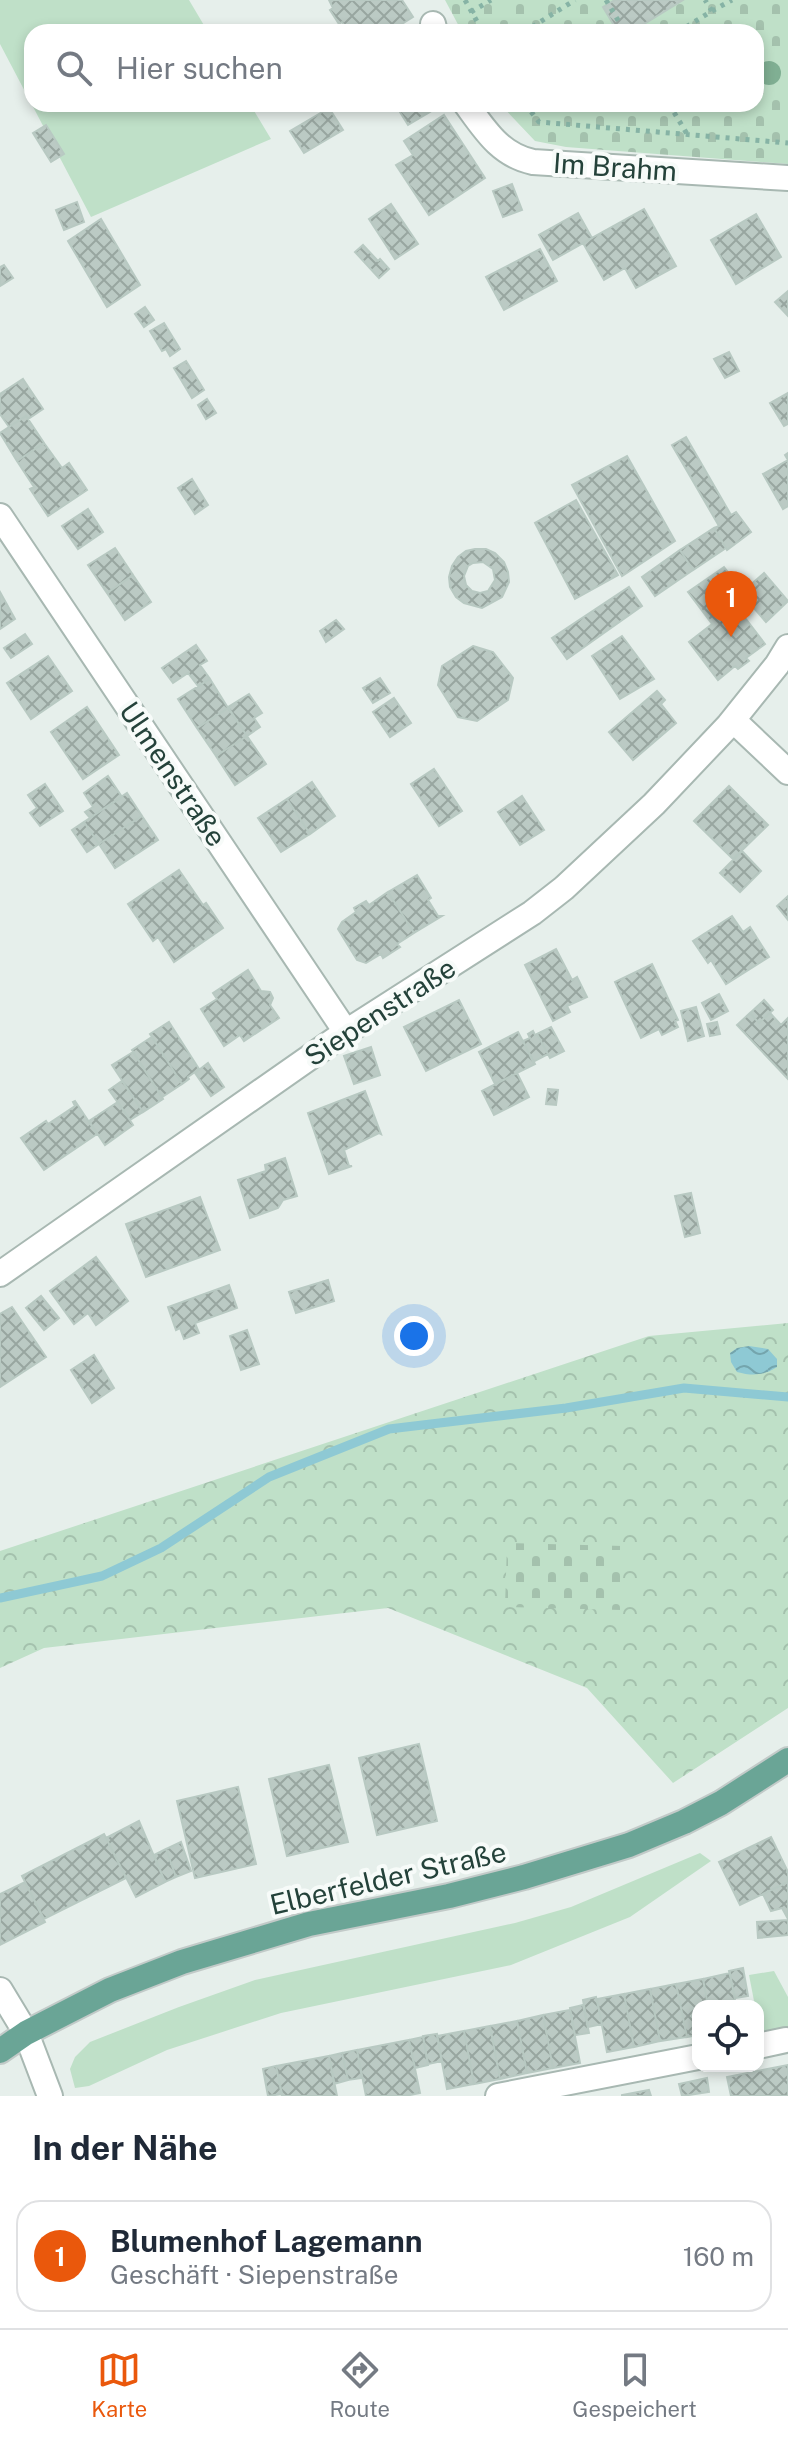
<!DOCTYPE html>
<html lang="de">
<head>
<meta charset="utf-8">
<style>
	:root { --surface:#fff; --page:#f2f2f3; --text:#1f2937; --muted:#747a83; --line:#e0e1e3; --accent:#ea580c }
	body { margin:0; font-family:"Public Sans",sans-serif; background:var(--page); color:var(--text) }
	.controls { position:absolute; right:24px; bottom:24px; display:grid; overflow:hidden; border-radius:16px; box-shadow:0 4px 12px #0003 }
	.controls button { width:72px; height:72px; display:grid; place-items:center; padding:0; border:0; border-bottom:2px solid var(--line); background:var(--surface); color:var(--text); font:40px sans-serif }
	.you { position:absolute; left:414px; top:1336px; width:28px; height:28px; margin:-20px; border:6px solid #fff; border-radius:50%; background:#1a73e8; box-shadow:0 0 0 12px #1a73e833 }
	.badge { display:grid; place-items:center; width:52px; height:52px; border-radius:50%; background:var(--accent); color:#fff; font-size:26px; font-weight:700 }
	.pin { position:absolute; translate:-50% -66px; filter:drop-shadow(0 2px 4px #0008) }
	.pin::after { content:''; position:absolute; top:42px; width:28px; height:24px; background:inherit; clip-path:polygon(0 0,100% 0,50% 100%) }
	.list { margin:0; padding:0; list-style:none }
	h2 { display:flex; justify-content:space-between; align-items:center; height:104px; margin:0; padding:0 32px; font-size:34px }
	h2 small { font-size:26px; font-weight:400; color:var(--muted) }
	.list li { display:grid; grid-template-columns:52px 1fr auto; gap:24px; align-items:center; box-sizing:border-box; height:112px; margin:0 16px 16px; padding:0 16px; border:2px solid var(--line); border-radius:24px }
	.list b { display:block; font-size:30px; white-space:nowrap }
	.list p { margin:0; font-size:26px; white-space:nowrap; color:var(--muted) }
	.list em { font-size:26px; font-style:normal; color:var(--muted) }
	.icon { flex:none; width:44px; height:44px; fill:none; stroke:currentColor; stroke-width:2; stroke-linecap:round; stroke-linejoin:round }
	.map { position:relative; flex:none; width:788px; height:2096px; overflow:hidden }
	.search { position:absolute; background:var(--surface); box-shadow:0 4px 12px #0003; left:24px; right:24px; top:24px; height:88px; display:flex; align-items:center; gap:20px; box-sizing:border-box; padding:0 28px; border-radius:24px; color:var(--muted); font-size:30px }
	.sheet { height:232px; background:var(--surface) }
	nav { display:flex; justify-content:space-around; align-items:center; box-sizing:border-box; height:112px; border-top:2px solid var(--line); background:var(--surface); font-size:22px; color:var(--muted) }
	nav a { display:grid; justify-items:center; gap:4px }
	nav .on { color:var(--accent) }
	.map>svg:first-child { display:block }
	.green { fill:#bfe0c8 }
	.forest { fill:url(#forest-crowns) }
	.cemetery { fill:url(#cemetery-stones) }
	.water { fill:url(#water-waves) }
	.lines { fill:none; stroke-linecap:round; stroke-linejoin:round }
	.stream { stroke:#8ec9d4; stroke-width:9 }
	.building { fill:url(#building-cross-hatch); stroke:#b8c9c2; stroke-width:2; fill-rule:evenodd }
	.minor-casing { stroke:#a8b8b2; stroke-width:28 }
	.major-casing { stroke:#c2cac8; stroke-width:28 }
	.path { stroke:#86b3a5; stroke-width:5; stroke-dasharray:4 6; stroke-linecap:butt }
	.minor { stroke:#fff; stroke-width:24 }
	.major { stroke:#6aa596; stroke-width:24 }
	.tree { fill:#80af93 }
	.labels { text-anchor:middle; stroke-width:8; stroke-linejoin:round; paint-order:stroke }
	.street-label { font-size:28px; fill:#24423a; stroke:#f7fbf9 }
</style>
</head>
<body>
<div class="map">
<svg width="788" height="2096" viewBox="0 0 788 2096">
	<defs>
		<pattern id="forest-crowns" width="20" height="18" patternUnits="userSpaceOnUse" patternTransform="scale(2)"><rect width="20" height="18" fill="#bfe0c8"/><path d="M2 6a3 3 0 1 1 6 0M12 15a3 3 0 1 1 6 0" fill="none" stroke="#a4c1ad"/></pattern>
		<pattern id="cemetery-stones" width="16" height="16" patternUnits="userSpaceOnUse" patternTransform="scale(2)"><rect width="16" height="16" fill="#bfe0c8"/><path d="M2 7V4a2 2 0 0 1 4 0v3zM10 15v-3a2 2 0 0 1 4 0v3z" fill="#a4c1ad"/></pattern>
		<pattern id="water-waves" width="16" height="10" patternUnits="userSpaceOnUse" patternTransform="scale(2)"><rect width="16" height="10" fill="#8ec9d4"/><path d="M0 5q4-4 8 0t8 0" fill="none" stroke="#74a5ad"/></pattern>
		<pattern id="building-cross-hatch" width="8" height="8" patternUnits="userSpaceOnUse" patternTransform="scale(2)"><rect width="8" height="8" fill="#bbcac4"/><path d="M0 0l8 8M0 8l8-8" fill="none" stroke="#98a6a0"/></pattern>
	</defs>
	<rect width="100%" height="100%" fill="#e6efeb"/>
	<!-- green -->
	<path class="green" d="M0,0H189L208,32H32V104H250L271,139L91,217L0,44Z
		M700,1853L711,1861L630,1917L511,1965L281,2013L167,2050L89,2086L75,2088L70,2069L75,2057L90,2042L179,2007L255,1980L515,1923L571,1907Z
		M774,1971L788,1997V2030L762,2036L758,2006H755L749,1975Z"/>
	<!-- forest -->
	<path class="forest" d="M788,1323V1708L673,1783L587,1688L388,1608L44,1648L0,1668V1551L649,1336Z"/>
	<!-- cemetery -->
	<path class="cemetery" d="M445,0H788V164L566,147L535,141L500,104H756V32H462Z
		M507,1543L623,1546L621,1610L505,1607Z"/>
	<!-- water -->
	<path class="water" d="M749,1346L768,1349L777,1359V1367C763,1376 752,1376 737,1372L731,1362L730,1353L737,1348Z"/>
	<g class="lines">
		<!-- stream -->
		<path class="stream" d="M0,1598L102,1576L161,1548L269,1477L389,1429L566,1408L684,1388L788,1397"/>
	</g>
	<!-- building -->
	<path class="building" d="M329,0H402L413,17L389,32H349L342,22L339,24L330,10L333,8Z
		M615,0H683L631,32H618L603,7Z
		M395,104H425L430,112L408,125Z
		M329,108L343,130L304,153L290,131Z
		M444,115L485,178L429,215L396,165L413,155L404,141Z
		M46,125L64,154L51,162L33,133Z
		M512,184L522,210L503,217L493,191Z
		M77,202L84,222L64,230L56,210Z
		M391,204L418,244L395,259L369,219Z
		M644,209L676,266L636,288L625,268L604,280L583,243Z
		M578,213L592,238L553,260L539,235Z
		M756,214L781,257L736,284L711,240Z
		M101,219L140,285L107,307L68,241Z
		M363,245L378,261L380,259L389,269L379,278L355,252Z
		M540,249L557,281L504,310L486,277Z
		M4,265L13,278L0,286V267Z
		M788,291V316L775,302Z
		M145,307L154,320L144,327L135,314Z
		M164,323L180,349L170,356L166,349L162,351L150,331Z
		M729,352L739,371L725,378L714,359Z
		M186,361L204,390L192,398L174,368Z
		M23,379L43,409L28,419L26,416L9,427L0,414V394Z
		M788,393V424L784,426L770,403Z
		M207,399L216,413L206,419L198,405Z
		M26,416L44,443L17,461L0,433Z
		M686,437L731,515L736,512L751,532L727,550L714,528L719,526L672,445Z
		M44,443L62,468L69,463L87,490L48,516L30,489L34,487L17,461Z
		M788,453V506L783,509L763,474L788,460L785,455Z
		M627,456L675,541L622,576L572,485Z
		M192,479L208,505L195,514L178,488Z
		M576,500L618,575L575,599L535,523Z
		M88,509L103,532L78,549L62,526Z
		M714,528L726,548L693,570L680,550Z
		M115,548L133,575L107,593L88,565Z
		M475,549H486L495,553L504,562L508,572L509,582L502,597L482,608L464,603L456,597L450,587L449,577L452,566L458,557L466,551ZM483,562L493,569L495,580L488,591L480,593L472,591L466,585L464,576L468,566L473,563Z
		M680,550L693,570L655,596L642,577Z
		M724,567L739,586L729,593L738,604L736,606L765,644L746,658L749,661L738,669L735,666L718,680L689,642L712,624L688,592Z
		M764,573L788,601L766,622L741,593Z
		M133,575L151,602L125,620L107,593Z
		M629,587L642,606L567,659L552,638Z
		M0,592L15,619L0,629Z
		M336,620L344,629L326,642L320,631Z
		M25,634L32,644L11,658L4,648Z
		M622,636L654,679L620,699L592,656Z
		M196,645L207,661L200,665L210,679L198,686L188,673L173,683L162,668Z
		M473,646L493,652L513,678L508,700L477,721L458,717L438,685L442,666Z
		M48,656L72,691L31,719L7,683Z
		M380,678L390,693L373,703L363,688Z
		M210,679L228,708L197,728L178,699Z
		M657,691L665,700L661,704L676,723L633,760L609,732Z
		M249,694L262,713L254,718L260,727L247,736L228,707Z
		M394,698L411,723L390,737L373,712Z
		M87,707L119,755L83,779L51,732Z
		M228,708L247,736L216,756L197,728Z
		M247,736L266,764L235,785L216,756Z
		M434,769L462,811L439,826L411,784Z
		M108,776L122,797L90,818L85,812L93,807L84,793Z
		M312,782L335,816L310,834L287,799Z
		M45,784L63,811L40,826L30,813L37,808L28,795Z
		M729,786L768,825L733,859L694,821Z
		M127,793L142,816L99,844L84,822Z
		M522,796L544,830L520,845L498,812Z
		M287,799L310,834L281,852L258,818Z
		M142,816L158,840L115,868L99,844Z
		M84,822L99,844L87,852L72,830Z
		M742,851L761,871L740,892L720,873Z
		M179,870L203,905L206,903L223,928L174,962L158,937L153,941L128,904Z
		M417,875L431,898L428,900L438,916H442L414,933L388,892Z
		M388,892L414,933L397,944L400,947L383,958L381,954L366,963L357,960L338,929L342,922L356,912L354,908L366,901L369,905Z
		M788,896V920L777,906Z
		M732,916L743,932L750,927L769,957L726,984L711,960L708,963L693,941Z
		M556,949L572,980L577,977L587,997L567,1006L570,1012L553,1021L525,965Z
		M652,964L678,1020L675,1021L678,1027L662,1035L659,1029L641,1038L615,982Z
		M248,970L261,991L270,992L273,998L270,1005L279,1018L244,1041L240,1035L224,1046L201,1009L217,999L213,993Z
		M719,994L728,1011L711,1020L702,1003Z
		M459,1000L481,1044L426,1071L404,1027Z
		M764,1000L773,1010L759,1023L750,1013Z
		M696,1007L704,1036L688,1041L681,1011Z
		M750,1013L759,1023L770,1013L781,1025L788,1018V1079L737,1025Z
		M169,1022L199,1069L188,1077L189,1079L182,1084L150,1034Z
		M717,1022L720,1034L710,1036L707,1024Z
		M551,1027L564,1051L550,1058L537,1034Z
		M533,1031L535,1035L537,1034L548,1054L533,1062L523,1041L530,1038L528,1034Z
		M518,1032L535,1064L495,1084L479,1052Z
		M152,1037L182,1084L162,1097L132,1050Z
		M371,1047L380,1075L354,1084L344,1056Z
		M133,1052L163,1099L143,1112L112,1065Z
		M208,1063L224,1087L211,1096L195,1073Z
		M517,1073L529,1097L494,1115L482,1091Z
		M122,1081L143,1112L130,1120L109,1090Z
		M548,1089L558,1090L556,1105L546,1104Z
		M365,1091L381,1134L379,1133L344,1150L349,1166H352L329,1174L308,1113Z
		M75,1101L97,1134L44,1170L21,1138L46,1121L48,1124L75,1106L73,1102Z
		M118,1102L133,1125L105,1145L89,1121Z
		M285,1158L297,1196L283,1200L278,1208L250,1218L238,1180L266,1171L265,1165Z
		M691,1193L700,1233L685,1237L675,1196Z
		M200,1197L220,1250L146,1277L126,1224Z
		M96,1257L128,1301L96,1325L88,1313L74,1324L50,1291Z
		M328,1280L334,1301L296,1313L289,1292Z
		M229,1285L237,1308L195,1323L199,1333L184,1339L180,1328L176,1330L168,1307Z
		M41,1296L59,1318L44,1330L26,1308Z
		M12,1307L46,1357L0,1387V1314Z
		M247,1330L259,1364L241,1370L230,1336Z
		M94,1355L114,1388L92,1403L71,1370Z
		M419,1744L437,1821L377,1835L359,1758Z
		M329,1765L348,1842L287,1856L269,1779Z
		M238,1787L256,1864L195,1878L177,1801Z
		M139,1821L165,1882L136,1897L106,1838Z
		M104,1834L126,1878L44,1919L22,1876Z
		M771,1837L788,1872V1882L740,1905L719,1862Z
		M181,1842L191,1871L176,1877L166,1849Z
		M166,1849L176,1877L165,1882L154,1855Z
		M25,1882L45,1922L0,1945V1894Z
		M788,1882V1919L782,1908L771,1911L763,1894Z
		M788,1920V1935L758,1938L757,1922Z
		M743,1968L748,1996L735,1998L729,1971Z
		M730,1973L736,2006H708L703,1979Z
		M703,1979L708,2006H698V2035L687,2037L676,1984Z
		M676,1984L687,2037L660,2041L650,1989Z
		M650,1989L660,2041L634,2047L624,1994Z
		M624,1994L634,2047L607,2052L597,1999Z
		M596,1997L602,2024L588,2027L583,2000Z
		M583,2005L589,2033L575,2035L570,2008Z
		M570,2010L580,2063L553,2068L543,2015Z
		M543,2015L553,2068L527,2073L517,2021Z
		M517,2021L527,2073L500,2079L490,2026Z
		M490,2026L500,2079L474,2084L464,2031Z
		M464,2031L474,2084L447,2089L437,2036Z
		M437,2034L442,2061L428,2064L423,2036Z
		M423,2037L428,2065L415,2068L409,2040Z
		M409,2040L420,2093L405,2096H366L357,2050Z
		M357,2050L362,2078L348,2080L342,2053Z
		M342,2053L348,2080L334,2084L329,2056Z
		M329,2056L337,2096H282L276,2066Z
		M788,2065V2096H731L727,2077Z
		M276,2066L282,2094L268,2096L263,2069Z
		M707,2078L709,2092L682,2096L679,2084Z
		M649,2090L651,2096H622V2095Z"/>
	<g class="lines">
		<!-- minor casing -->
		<g class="minor-casing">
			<path id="minor" d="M433,24L435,32
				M466,104C485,130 500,155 533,162L788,178
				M0,516L346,1032
				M733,720L788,772
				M0,1274L346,1032L532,913L564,888L654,804L728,726L777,665L788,647
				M0,1990L26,2033L50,2096
				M758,2046L786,2040
				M498,2096L698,2057"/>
		</g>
		<!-- major casing -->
		<g class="major-casing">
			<path id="major" d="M0,2051L26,2033L110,1990L182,1962L309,1924L449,1896L524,1877L629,1845L684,1822L721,1803L788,1760"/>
		</g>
		<!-- path -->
		<path class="path" d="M465,0L483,32
			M606,0L625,32
			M712,11L732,0
			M471,12L491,0
			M524,32L575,0
			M678,32L712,11L705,0
			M525,104L539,122L788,143
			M669,104L687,134"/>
		<!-- minor -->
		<use href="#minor" class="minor"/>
		<!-- major -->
		<use href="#major" class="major"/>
	</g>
	<!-- trees -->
	<circle class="tree" cx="769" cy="73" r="12"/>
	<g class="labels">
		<!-- street labels -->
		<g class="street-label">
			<text transform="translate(615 167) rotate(4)" y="10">Im Brahm</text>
			<text transform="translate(173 774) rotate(56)" y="10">Ulmenstraße</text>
			<text transform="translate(380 1012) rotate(-33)" y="10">Siepenstraße</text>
			<text transform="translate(388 1878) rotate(-13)" y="10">Elberfelder Straße</text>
		</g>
	</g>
</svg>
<div class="controls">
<button><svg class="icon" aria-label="locate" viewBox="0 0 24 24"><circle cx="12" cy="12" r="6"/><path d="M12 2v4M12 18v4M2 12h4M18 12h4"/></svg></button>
</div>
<div class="you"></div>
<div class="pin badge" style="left:731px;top:637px">1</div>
<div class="search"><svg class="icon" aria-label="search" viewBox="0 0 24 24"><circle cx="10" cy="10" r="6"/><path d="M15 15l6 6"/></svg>Hier suchen</div>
</div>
<section class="sheet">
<h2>In der Nähe<small></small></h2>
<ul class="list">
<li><span class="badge">1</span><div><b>Blumenhof Lagemann</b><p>Geschäft · Siepenstraße</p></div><em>160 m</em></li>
</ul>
</section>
<nav>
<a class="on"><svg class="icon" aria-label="map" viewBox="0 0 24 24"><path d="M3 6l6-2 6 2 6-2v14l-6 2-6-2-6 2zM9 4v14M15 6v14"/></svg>Karte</a>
<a><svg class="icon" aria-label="directions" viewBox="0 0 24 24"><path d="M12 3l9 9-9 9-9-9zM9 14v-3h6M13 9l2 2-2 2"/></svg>Route</a>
<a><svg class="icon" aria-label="saved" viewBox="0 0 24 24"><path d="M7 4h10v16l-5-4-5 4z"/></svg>Gespeichert</a>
</nav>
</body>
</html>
